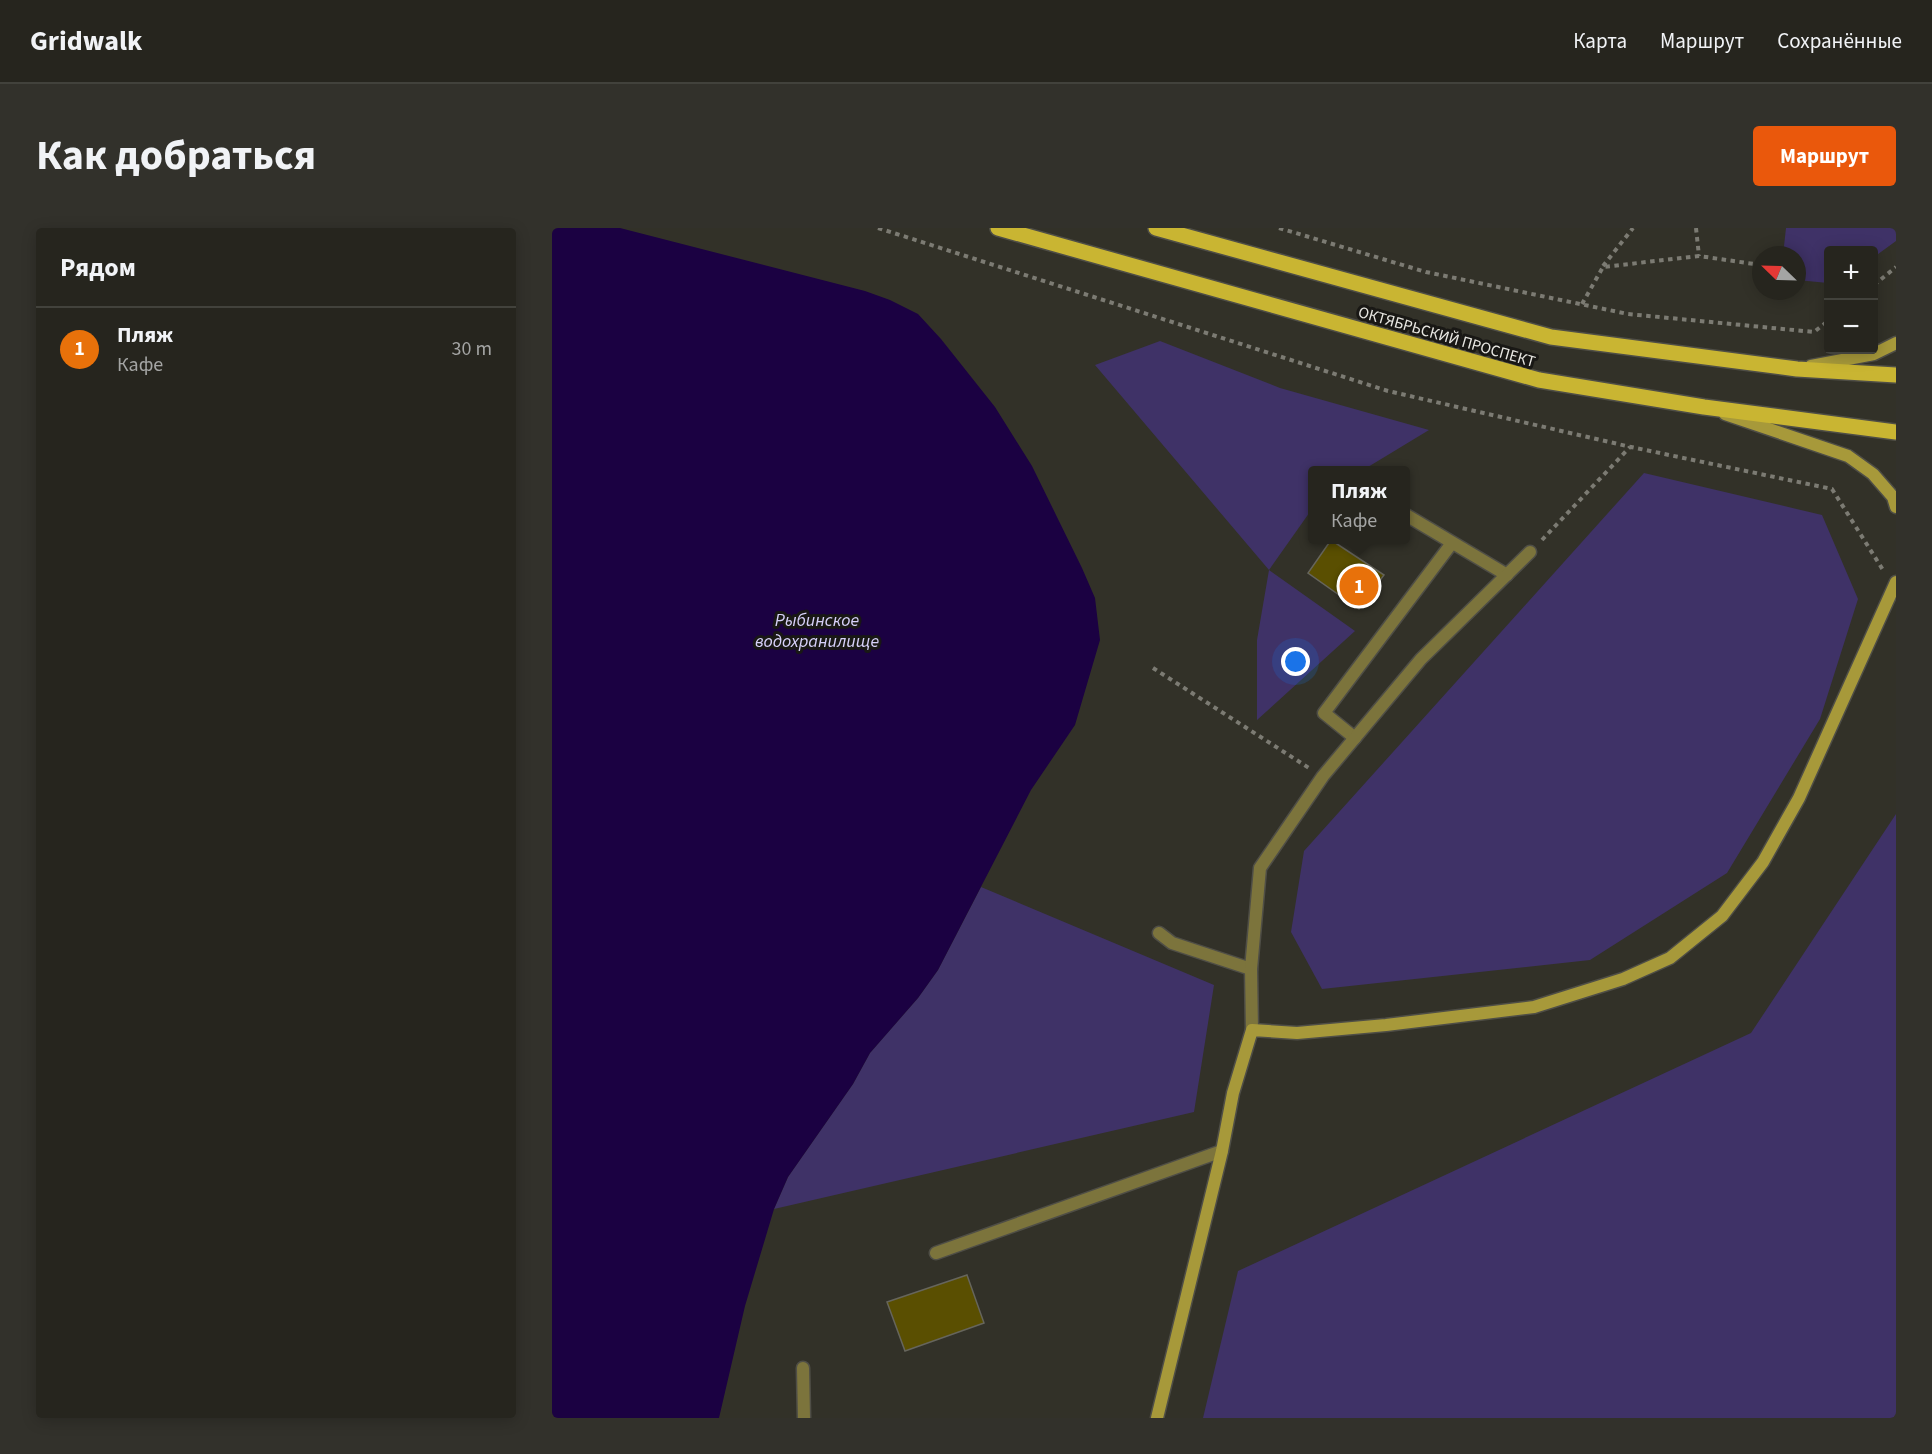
<!DOCTYPE html>
<html lang="ru">
<head>
<meta charset="utf-8">
<style>
	:root { --surface:#26251e; --page:#32312b; --text:#f1f3f6; --muted:#a4a5a4; --line:#42423c; --accent:#ea580c }
	body { margin:0; font-family:"Source Sans 3",sans-serif; background:var(--page); color:var(--text) }
	.controls { position:absolute; right:18px; top:18px; display:grid; overflow:hidden; border-radius:6px; box-shadow:0 3px 15px #0003 }
	.controls button { width:54px; height:54px; display:grid; place-items:center; padding:0; border:0; border-bottom:2px solid var(--line); background:var(--surface); color:var(--text); font:30px sans-serif }
	.compass { position:absolute; left:1200px; top:18px; width:54px; height:54px; border-radius:50%; background:var(--surface); box-shadow:0 3px 15px #0003; rotate:293deg }
	.you { position:absolute; left:744px; top:434px; width:21px; height:21px; margin:-15px; border:4px solid #fff; border-radius:50%; background:#1a73e8; box-shadow:0 0 0 9px #1a73e833 }
	.badge { display:grid; place-items:center; width:39px; height:39px; border-radius:50%; background:var(--accent); color:#fff; font-size:20px; font-weight:700 }
	.pin { position:absolute; translate:-50% -50%; border:3px solid #fff; box-shadow:0 2px 6px #0006 }
	.popup { position:absolute; left:756px; top:238px; width:102px; height:78px; box-sizing:border-box; display:grid; place-content:center; border-radius:6px; background:var(--surface); filter:drop-shadow(0 2px 4px #0005); font-size:20px; white-space:nowrap; color:var(--muted) }
	.popup b { font-size:22px; color:var(--text) }
	.popup::after { content:''; position:absolute; left:50%; top:100%; margin-left:-12px; border:12px solid transparent; border-top-color:var(--surface) }
	.list { margin:0; padding:0; list-style:none }
	h2 { display:flex; justify-content:space-between; align-items:center; height:78px; margin:0; padding:0 24px; font-size:26px }
	h2 small { font-size:20px; font-weight:400; color:var(--muted) }
	.list li { display:grid; grid-template-columns:39px 1fr auto; gap:18px; align-items:center; box-sizing:border-box; height:84px; padding:0 24px; border-top:2px solid var(--line) }
	.list b { display:block; font-size:22px; white-space:nowrap }
	.list p { margin:0; font-size:20px; white-space:nowrap; color:var(--muted) }
	.list em { font-size:20px; font-style:normal; color:var(--muted) }
	.map { position:relative; flex:none; width:1344px; height:1190px; overflow:hidden; border-radius:6px }
	header { display:flex; align-items:center; gap:36px; box-sizing:border-box; height:84px; padding:0 30px; background:var(--surface); border-bottom:2px solid var(--line) }
	header strong { font-size:28px }
	nav { display:flex; gap:33px; margin-inline-start:auto; font-size:21px }
	.intro { display:flex; align-items:center; justify-content:space-between; box-sizing:border-box; height:144px; padding:0 36px }
	h1 { margin:0; font-size:42px }
	.button { padding:15px 27px; border-radius:6px; background:var(--accent); color:#fff; font-size:21px; font-weight:700 }
	main { display:flex; gap:36px; padding:0 36px }
	aside { flex:1; background:var(--surface); border-radius:6px; box-shadow:0 3px 15px #0003 }
	.map>svg:first-child { display:block }
	.green { fill:#3f3267 }
	.water { fill:#1b0142 }
	.building { fill:#5a4f01; stroke:#66655c; stroke-width:1.5 }
	.lines { fill:none; stroke-linecap:round; stroke-linejoin:round }
	.lane-casing { stroke:#4f4e46; stroke-width:15 }
	.street-casing { stroke:#4f4e46; stroke-width:15 }
	.secondary-casing { stroke:#4f4e46; stroke-width:15 }
	.primary-casing { stroke:#4f4e46; stroke-width:18 }
	.path { stroke:#7c7b73; stroke-width:4; stroke-dasharray:4.5 4.5; stroke-linecap:butt }
	.lane { stroke:#7c743c; stroke-width:12 }
	.street { stroke:#7c743c; stroke-width:12 }
	.secondary { stroke:#a7993a; stroke-width:12 }
	.primary { stroke:#c9b532; stroke-width:15 }
	.labels { text-anchor:middle; stroke-width:6; stroke-linejoin:round; paint-order:stroke }
	.street-label { font-size:16px; fill:#e9e8e3; stroke:#191815 }
	.water-label { font-size:18px; font-style:italic; fill:#d7d1f9; stroke:#191815 }
</style>
</head>
<body>
<header>
<strong>Gridwalk</strong>
<nav><a>Карта</a><a>Маршрут</a><a>Сохранённые</a></nav>
</header>
<div class="intro"><h1>Как добраться</h1><a class="button">Маршрут</a></div>
<main>
<aside>
<h2>Рядом<small></small></h2>
<ul class="list">
<li><span class="badge" style="background:#e8710a">1</span><div><b>Пляж</b><p>Кафе</p></div><em>30 m</em></li>
</ul>
</aside>
<div class="map">
<svg width="1344" height="1190" viewBox="0 0 1344 1190">
	<rect width="100%" height="100%" fill="#323128"/>
	<!-- green -->
	<path class="green" d="M1234,0H1344V13L1322,29V22H1276V55L1245,52V27H1231Z
		M608,113L728,160L877,202L811,242H760V281L717,342L803,403L705,492V412L717,342L543,137Z
		M1092,245L1270,287L1306,371L1268,491L1175,645L1038,732L770,761L739,704L752,623Z
		M1344,586V1190H651L686,1043L1199,805Z
		M429,659L662,757L642,884L222,981L236,949L301,856L318,825L366,770L386,742Z"/>
	<!-- water -->
	<path class="water" d="M0,0H68L313,63L338,72L366,86L389,111L443,179L480,238L530,340L543,370L548,412L523,497L479,562L386,742L366,770L318,825L301,856L236,949L222,981L193,1078L167,1190H0Z"/>
	<!-- building -->
	<path class="building" d="M779,312L832,347L807,381L756,345Z
		M415,1047L432,1095L353,1123L335,1074Z"/>
	<g class="lines">
		<!-- lane casing -->
		<g class="lane-casing">
			<path id="lane" d="M854,287L955,347
				M803,510L772,485L900,315
				M607,705L620,715L699,741
				M384,1025L670,923
				M251,1140L252,1190"/>
		</g>
		<!-- street casing -->
		<g class="street-casing">
			<path id="street" d="M700,802L699,741L708,640L771,548L869,431L978,324"/>
		</g>
		<!-- secondary casing -->
		<g class="secondary-casing">
			<path id="secondary" d="M1259,138L1322,126L1344,115
				M1173,186L1296,228L1321,246L1341,269L1344,279
				M605,1190L670,923L681,865L700,802L745,805L834,797L982,779L1071,751L1118,730L1170,688L1211,634L1247,570L1344,354"/>
		</g>
		<!-- primary casing -->
		<g class="primary-casing">
			<path id="primary" d="M446,0L987,152L1152,179L1344,204
				M604,0L999,109L1245,141L1344,147"/>
		</g>
		<!-- path -->
		<path class="path" d="M326,0L836,163L1079,219L1280,261L1331,342
			M727,0L874,44L1076,86L1262,104L1276,93
			M1144,0L1147,28
			M1051,38L1081,0
			M1322,57L1344,39
			M1030,76L1051,39L1147,28L1209,37
			M990,312L1078,219
			M601,440L757,540"/>
		<!-- lane -->
		<use href="#lane" class="lane"/>
		<!-- street -->
		<use href="#street" class="street"/>
		<!-- secondary -->
		<use href="#secondary" class="secondary"/>
		<!-- primary -->
		<use href="#primary" class="primary"/>
	</g>
	<g class="labels">
		<!-- street labels -->
		<g class="street-label">
			<text transform="translate(895 108) rotate(16)" y="6">ОКТЯБРЬСКИЙ ПРОСПЕКТ</text>
		</g>
		<!-- water labels -->
		<g class="water-label">
			<text x="265" y="398">Рыбинское<tspan x="265" dy="21">водохранилище</tspan></text>
		</g>
	</g>
</svg>
<div class="controls">
<button>+</button>
<button>−</button>
</div>
<svg class="compass" viewBox="-18 -18 36 36"><path d="M0-13l5 13h-10z" fill="#e53935"/><path d="M0 13l5-13h-10z" fill="#a4a5a4"/></svg>
<div class="you"></div>
<div class="pin badge" style="left:807px;top:358px;background:#e8710a">1</div>
<div class="popup"><b>Пляж</b>Кафе</div>
</div>
</main>
</body>
</html>
